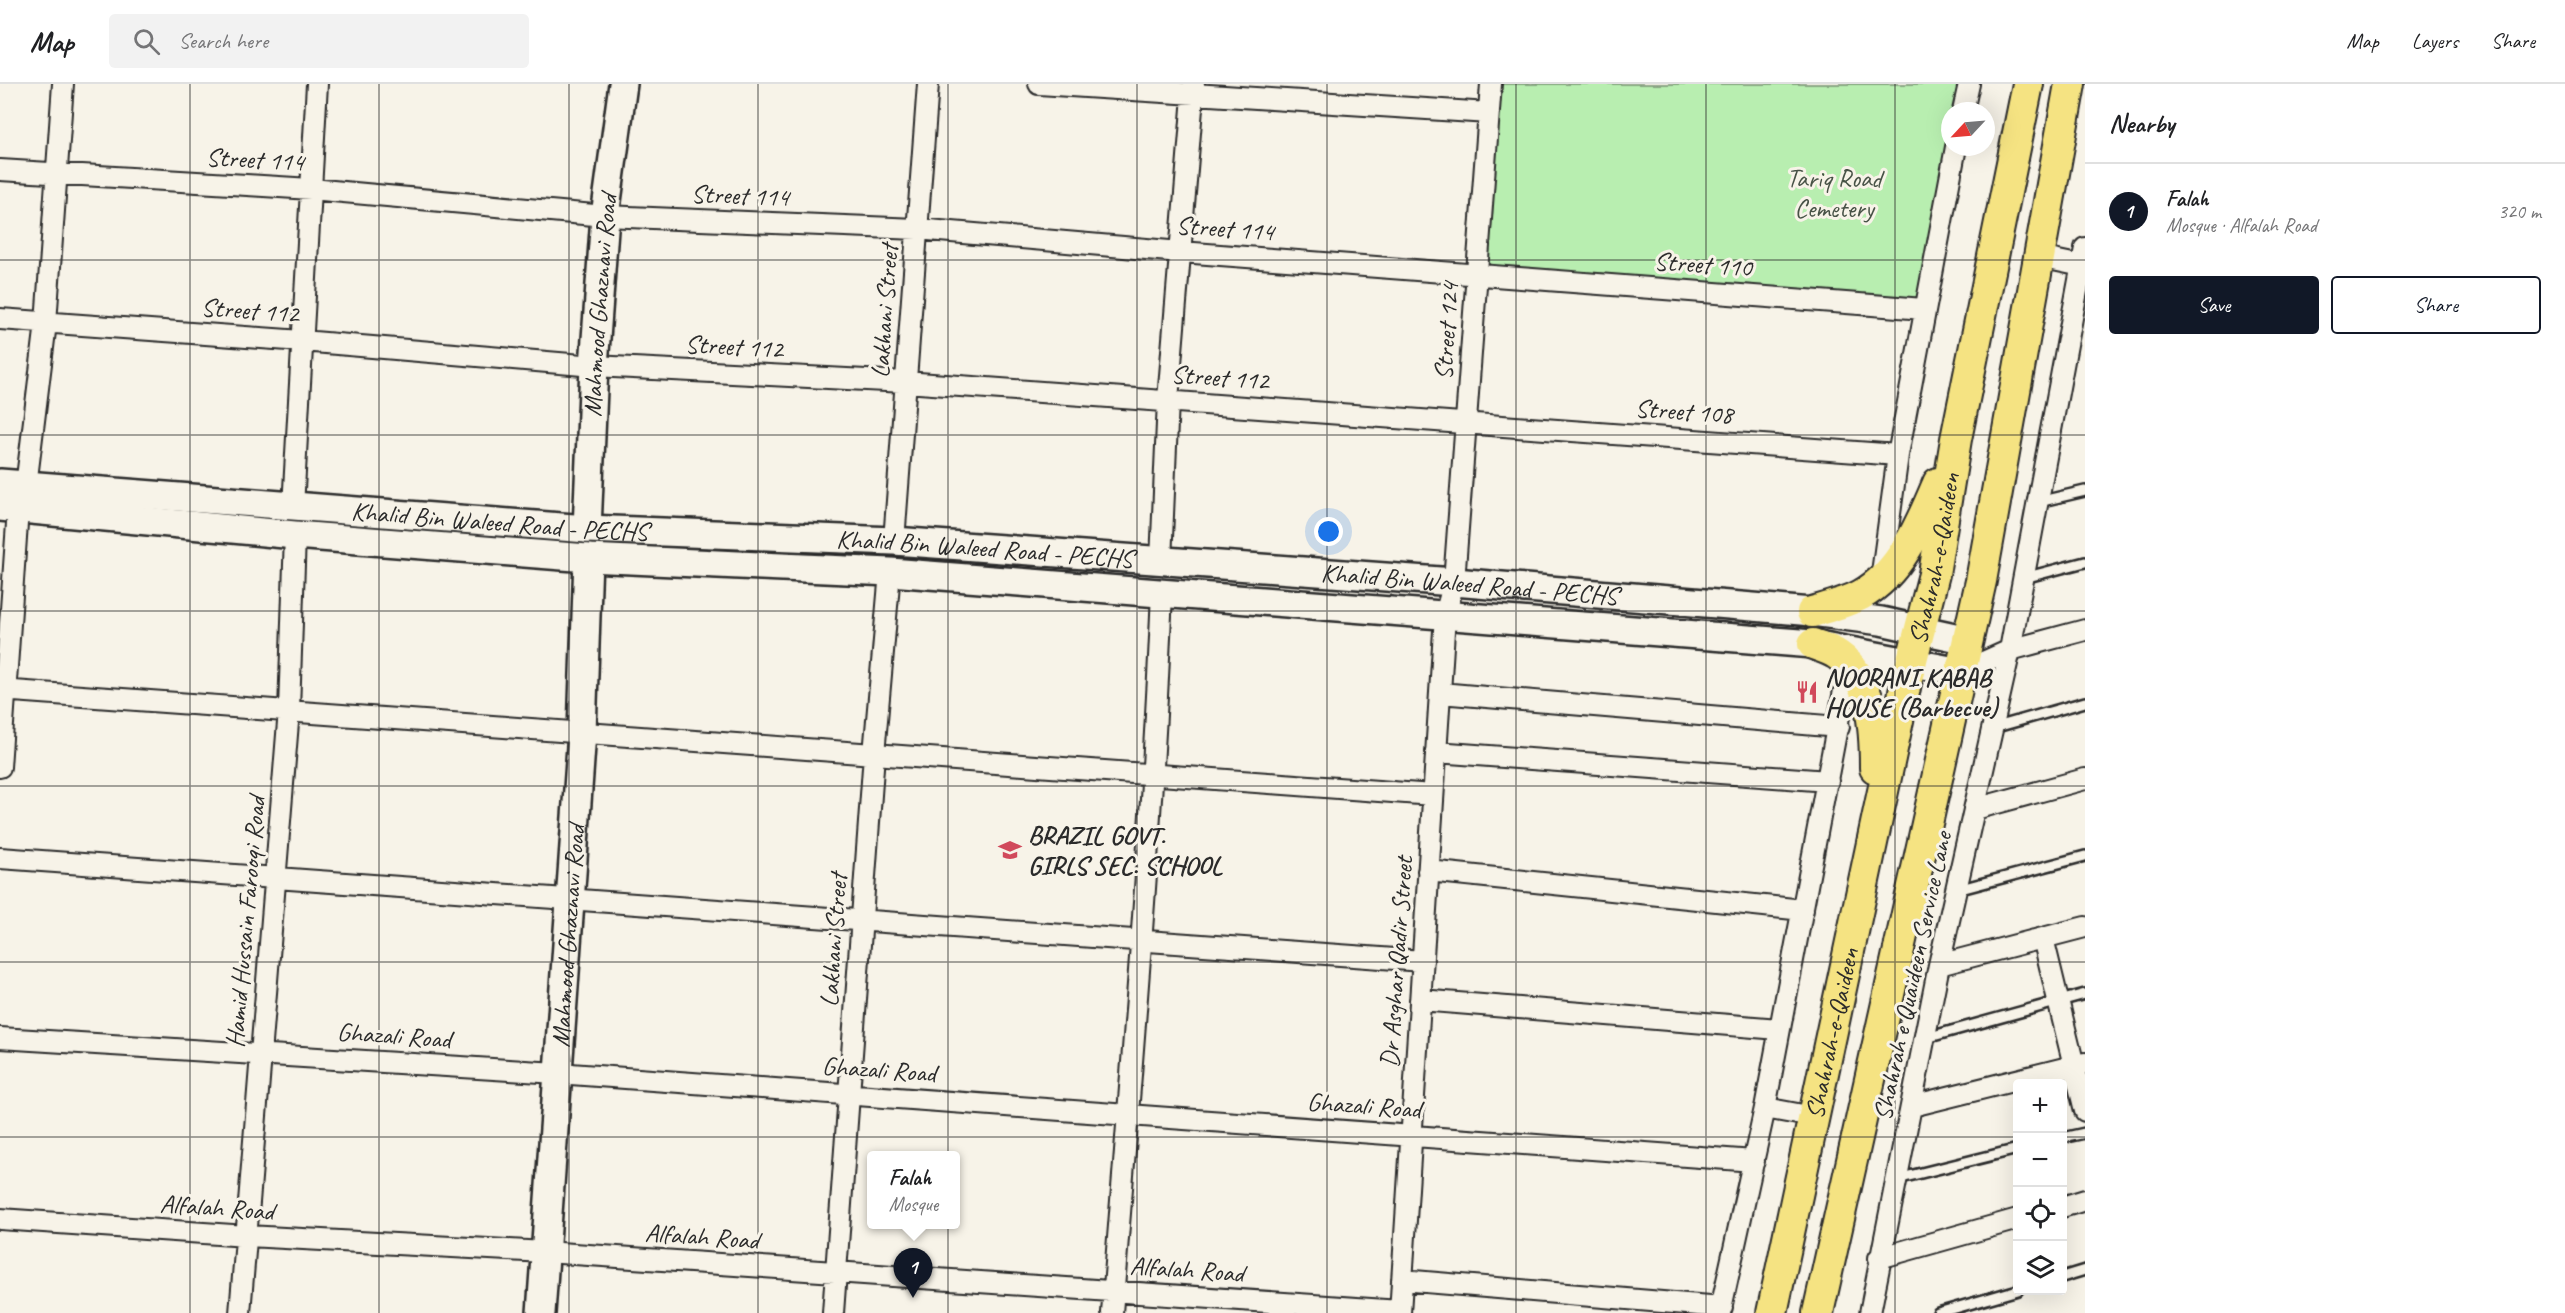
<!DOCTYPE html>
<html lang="en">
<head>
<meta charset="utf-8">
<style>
	:root { --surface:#fff; --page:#f2f2f2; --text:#202124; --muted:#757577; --line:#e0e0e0; --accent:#111827 }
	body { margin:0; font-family:Caveat,sans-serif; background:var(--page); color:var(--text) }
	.controls { position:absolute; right:18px; bottom:18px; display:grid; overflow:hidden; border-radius:6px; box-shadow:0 6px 24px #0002 }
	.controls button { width:54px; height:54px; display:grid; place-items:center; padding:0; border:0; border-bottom:2px solid var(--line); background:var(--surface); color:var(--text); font:30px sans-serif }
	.compass { position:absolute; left:1941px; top:18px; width:54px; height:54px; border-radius:50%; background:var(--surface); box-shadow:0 6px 24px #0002; rotate:244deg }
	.you { position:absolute; left:1329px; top:448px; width:21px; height:21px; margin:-15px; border:4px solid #fff; border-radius:50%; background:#1a73e8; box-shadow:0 0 0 9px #1a73e833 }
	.badge { display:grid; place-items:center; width:39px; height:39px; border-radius:50%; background:var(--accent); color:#fff; font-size:20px; font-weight:700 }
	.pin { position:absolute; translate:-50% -50px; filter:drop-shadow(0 2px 3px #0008) }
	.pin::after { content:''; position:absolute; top:32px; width:21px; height:18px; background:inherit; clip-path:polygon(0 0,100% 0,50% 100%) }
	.popup { position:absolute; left:867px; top:1067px; width:93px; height:78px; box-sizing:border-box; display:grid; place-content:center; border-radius:6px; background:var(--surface); filter:drop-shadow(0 2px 4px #0005); font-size:20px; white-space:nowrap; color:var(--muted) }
	.popup b { font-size:22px; color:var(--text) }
	.popup::after { content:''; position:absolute; left:50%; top:100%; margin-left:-12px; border:12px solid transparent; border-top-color:var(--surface) }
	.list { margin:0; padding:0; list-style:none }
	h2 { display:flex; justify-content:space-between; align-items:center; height:78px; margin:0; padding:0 24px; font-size:26px }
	h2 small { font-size:20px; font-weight:400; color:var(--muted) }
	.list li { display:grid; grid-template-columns:39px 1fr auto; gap:18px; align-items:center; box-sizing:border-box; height:96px; padding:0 24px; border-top:2px solid var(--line) }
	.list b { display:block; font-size:22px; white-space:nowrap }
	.list p { margin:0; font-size:20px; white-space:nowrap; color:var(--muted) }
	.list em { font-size:20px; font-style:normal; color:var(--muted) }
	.actions { display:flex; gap:12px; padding:18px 24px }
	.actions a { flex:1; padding:14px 0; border:2px solid var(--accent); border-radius:6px; text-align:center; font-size:21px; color:var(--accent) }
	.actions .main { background:var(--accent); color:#fff }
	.icon { flex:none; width:33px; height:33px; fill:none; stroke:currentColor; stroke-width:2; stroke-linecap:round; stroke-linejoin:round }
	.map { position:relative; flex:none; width:2085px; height:1229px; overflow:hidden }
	header { display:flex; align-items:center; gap:36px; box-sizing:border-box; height:84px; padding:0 30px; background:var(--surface); border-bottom:2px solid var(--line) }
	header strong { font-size:28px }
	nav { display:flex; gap:33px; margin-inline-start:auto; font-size:21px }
	.search { width:420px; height:54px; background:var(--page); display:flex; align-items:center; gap:15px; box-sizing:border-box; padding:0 21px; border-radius:6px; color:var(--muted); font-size:22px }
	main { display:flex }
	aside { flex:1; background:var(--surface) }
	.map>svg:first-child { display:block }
	.green { fill:#b8eeb0; stroke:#728c6e; stroke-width:1.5 }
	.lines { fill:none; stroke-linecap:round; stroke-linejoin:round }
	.lane-casing { stroke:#2b2b2b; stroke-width:14 }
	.street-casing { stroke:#2b2b2b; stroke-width:24 }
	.secondary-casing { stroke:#2b2b2b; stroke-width:32 }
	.primary-casing { stroke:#2b2b2b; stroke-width:34 }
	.lane { stroke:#f7f3e8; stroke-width:9 }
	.street { stroke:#f7f3e8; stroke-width:20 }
	.secondary { stroke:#f7f3e8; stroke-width:27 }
	.primary { stroke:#f5e382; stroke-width:30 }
	.grid { fill:none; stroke:#2b2b2b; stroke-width:1.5; stroke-opacity:0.55 }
	.labels { text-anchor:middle; stroke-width:6; stroke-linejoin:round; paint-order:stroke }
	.street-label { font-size:26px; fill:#2b2b2b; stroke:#f7f3e8 }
	.park-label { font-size:26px; fill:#475246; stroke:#f7f3e8 }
	.poi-label { font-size:26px; font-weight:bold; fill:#2b2b2b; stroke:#f7f3e8; text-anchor:start }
</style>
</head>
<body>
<header>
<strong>Map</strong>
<div class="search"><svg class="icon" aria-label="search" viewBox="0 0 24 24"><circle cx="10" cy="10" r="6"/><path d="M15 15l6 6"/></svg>Search here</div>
<nav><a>Map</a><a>Layers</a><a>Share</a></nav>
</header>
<main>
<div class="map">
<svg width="2085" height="1229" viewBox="0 0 2085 1229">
	<rect width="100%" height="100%" fill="#f7f3e8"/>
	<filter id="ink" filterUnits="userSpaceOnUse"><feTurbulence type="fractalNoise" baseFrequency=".0167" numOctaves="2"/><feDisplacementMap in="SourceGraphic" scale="12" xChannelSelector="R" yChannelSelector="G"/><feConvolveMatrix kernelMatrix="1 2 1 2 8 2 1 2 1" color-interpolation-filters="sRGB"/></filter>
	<g filter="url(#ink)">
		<!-- green -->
		<path class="green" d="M1491,0H1969L1963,27H1950V63L1924,225L1477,189Z"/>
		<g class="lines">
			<!-- lane casing -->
			<g class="lane-casing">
				<path id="lane" d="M2038,418L2085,407
					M2024,494L2085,478
					M1993,644L2085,618
					M1957,806L2085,772
					M1926,954L2085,910
					M2062,1054L2085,1049
					M1897,1095L2018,1065
					M2062,1193L2085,1186
					M1938,1229L2018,1206"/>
			</g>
			<!-- street casing -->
			<g class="street-casing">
				<path id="street" d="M1039,0L1489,29
					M1963,27L1969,0
					M0,86L311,105L605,132L917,145L1181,168L1924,225
					M2039,173L2082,182
					M0,235L302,257L594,282L905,298L1898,371
					M26,402L46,239L63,0
					M293,423L317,0
					M894,457L928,0
					M1161,477L1168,316L1194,0
					M1881,496L1898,371L1956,63
					M1961,588L2010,566L2085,546
					M0,606L1433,711
					M1440,609L1839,643
					M1436,668L1828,697
					M0,683L18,425
					M1975,725L2085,695
					M0,774L1423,877
					M1428,787L1803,826
					M2043,854L2085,1027
					M1939,881L2085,843
					M1420,916L1779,945
					M0,954L557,989L1754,1077
					M1912,1022L2085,979
					M1765,1024L1814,1033
					M2062,1123L2085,1116
					M0,1135L247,1152L545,1168L1400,1227
					M1879,1174L2018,1135
					M1402,1196L1722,1223
					M240,1229L289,626L295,451
					M833,1229L874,670L890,488
					M1112,1229C1131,989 1152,749 1162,508
					M1400,1229L1445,531L1454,498L1491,0
					M1720,1229L1765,1024L1849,580
					M1870,1229L1939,881L2010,566L2085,164"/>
			</g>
			<!-- secondary casing -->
			<g class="secondary-casing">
				<g id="secondary">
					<path id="s1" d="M0,399L587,445L894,457L1454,498L1812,528L1881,537L1968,556"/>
					<path d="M0,423L295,451L588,474L890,488L1813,560L1961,588"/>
					<path id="s2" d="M587,445L594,282L605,132L623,0"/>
					<path id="s3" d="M541,1229L582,648L588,474"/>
				</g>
			</g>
			<!-- primary casing -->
			<g class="primary-casing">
				<g id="primary">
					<path d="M1812,528C1829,523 1846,519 1861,511C1901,489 1921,439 1938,399"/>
					<path d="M1813,560C1821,563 1831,566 1838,571C1873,595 1875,647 1875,684"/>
					<path id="s4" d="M1772,1229L1906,599L1934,490L1956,355L2028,0"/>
					<path d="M1818,1229L1981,497L2070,0"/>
				</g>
			</g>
			<!-- lane -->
			<use href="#lane" class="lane"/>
			<!-- street -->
			<use href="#street" class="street"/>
			<!-- secondary -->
			<use href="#secondary" class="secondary"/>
			<!-- primary -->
			<use href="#primary" class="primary"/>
		</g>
	</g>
	<!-- grid -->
	<path class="grid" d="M190,0V1229M379,0V1229M569,0V1229M758,0V1229M948,0V1229M1137,0V1229M1327,0V1229M1516,0V1229M1706,0V1229M1895,0V1229M0,176H2085M0,351H2085M0,527H2085M0,702H2085M0,878H2085M0,1053H2018M2062,1053H2085"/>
	<!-- icons -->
	<defs>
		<g id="restaurant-bare" transform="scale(1.8)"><path d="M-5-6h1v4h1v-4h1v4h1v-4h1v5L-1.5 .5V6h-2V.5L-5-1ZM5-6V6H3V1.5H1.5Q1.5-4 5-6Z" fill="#d1495b" stroke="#f7f3e8" stroke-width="2.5" paint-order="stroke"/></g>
		<g id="school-bare" transform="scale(1.8)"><path d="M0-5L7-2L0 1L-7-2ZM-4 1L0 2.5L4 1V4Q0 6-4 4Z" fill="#d1495b" stroke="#f7f3e8" stroke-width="2.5" paint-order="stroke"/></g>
	</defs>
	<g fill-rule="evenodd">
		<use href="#restaurant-bare" x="1807" y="608"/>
		<use href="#school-bare" x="1010" y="766"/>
	</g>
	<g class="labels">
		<!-- street labels -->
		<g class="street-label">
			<text transform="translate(255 75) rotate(3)" y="9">Street 114</text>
			<text transform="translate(740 111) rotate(2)" y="9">Street 114</text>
			<text transform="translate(1225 144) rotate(4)" y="9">Street 114</text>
			<text transform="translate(1703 180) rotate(4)" y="9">Street 110</text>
			<text dy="9" stroke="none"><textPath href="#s2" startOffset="224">Mahmood Ghaznavi Road</textPath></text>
			<text transform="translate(250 226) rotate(4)" y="9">Street 112</text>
			<text transform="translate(884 227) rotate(-86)" y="9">Lakhani Street</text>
			<text transform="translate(1446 247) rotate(-86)" y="9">Street 124</text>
			<text transform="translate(734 262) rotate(3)" y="9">Street 112</text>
			<text transform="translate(1220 293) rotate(4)" y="9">Street 112</text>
			<text transform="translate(1684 327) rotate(4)" y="9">Street 108</text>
			<text dy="9" stroke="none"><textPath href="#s1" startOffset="501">Khalid Bin Waleed Road - PECHS</textPath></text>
			<text dy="9" stroke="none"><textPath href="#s1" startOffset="987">Khalid Bin Waleed Road - PECHS</textPath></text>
			<text dy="9" stroke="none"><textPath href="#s4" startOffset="772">Shahrah-e-Qaideen</textPath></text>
			<text dy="9" stroke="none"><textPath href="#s1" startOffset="1473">Khalid Bin Waleed Road - PECHS</textPath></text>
			<text transform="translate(245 838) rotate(-85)" y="9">Hamid Hussain Farooqi Road</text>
			<text dy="9" stroke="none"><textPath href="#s3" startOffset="378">Mahmood Ghaznavi Road</textPath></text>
			<text transform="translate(833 856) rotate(-86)" y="9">Lakhani Street</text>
			<text transform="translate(1396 878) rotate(-86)" y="9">Dr Asghar Qadir Street</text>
			<text transform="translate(1912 892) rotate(-78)" y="9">Shahrah e Quaideen Service Lane</text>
			<text dy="9" stroke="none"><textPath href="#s4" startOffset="286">Shahrah-e-Qaideen</textPath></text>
			<text transform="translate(394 951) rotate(4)" y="9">Ghazali Road</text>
			<text transform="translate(879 985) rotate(4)" y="9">Ghazali Road</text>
			<text transform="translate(1364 1021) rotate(4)" y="9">Ghazali Road</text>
			<text transform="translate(217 1123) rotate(4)" y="9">Alfalah Road</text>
			<text transform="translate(702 1152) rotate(4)" y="9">Alfalah Road</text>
			<text transform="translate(1187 1185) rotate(4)" y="9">Alfalah Road</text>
		</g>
		<!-- park labels -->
		<g class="park-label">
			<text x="1834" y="103">Tariq Road<tspan x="1834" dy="30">Cemetery</tspan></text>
		</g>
		<!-- poi labels -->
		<g class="poi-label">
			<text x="1825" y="602">NOORANI KABAB<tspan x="1825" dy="30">HOUSE (Barbecue)</tspan></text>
			<text x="1028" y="760">BRAZIL GOVT.<tspan x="1028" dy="30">GIRLS SEC. SCHOOL</tspan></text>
		</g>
	</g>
</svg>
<div class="controls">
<button>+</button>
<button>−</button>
<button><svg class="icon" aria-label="locate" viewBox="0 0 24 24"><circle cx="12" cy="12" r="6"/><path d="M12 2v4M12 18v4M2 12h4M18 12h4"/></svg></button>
<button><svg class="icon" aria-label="layers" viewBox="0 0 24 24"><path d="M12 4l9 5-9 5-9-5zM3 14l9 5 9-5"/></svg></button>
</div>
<svg class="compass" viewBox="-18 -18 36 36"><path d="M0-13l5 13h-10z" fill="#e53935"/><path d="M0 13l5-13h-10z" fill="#757577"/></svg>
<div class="you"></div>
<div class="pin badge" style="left:913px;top:1214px">1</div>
<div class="popup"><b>Falah</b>Mosque</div>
</div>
<aside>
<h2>Nearby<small></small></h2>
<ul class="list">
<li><span class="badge">1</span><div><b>Falah</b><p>Mosque · Alfalah Road</p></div><em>320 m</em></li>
</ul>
<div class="actions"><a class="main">Save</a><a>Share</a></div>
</aside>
</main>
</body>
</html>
